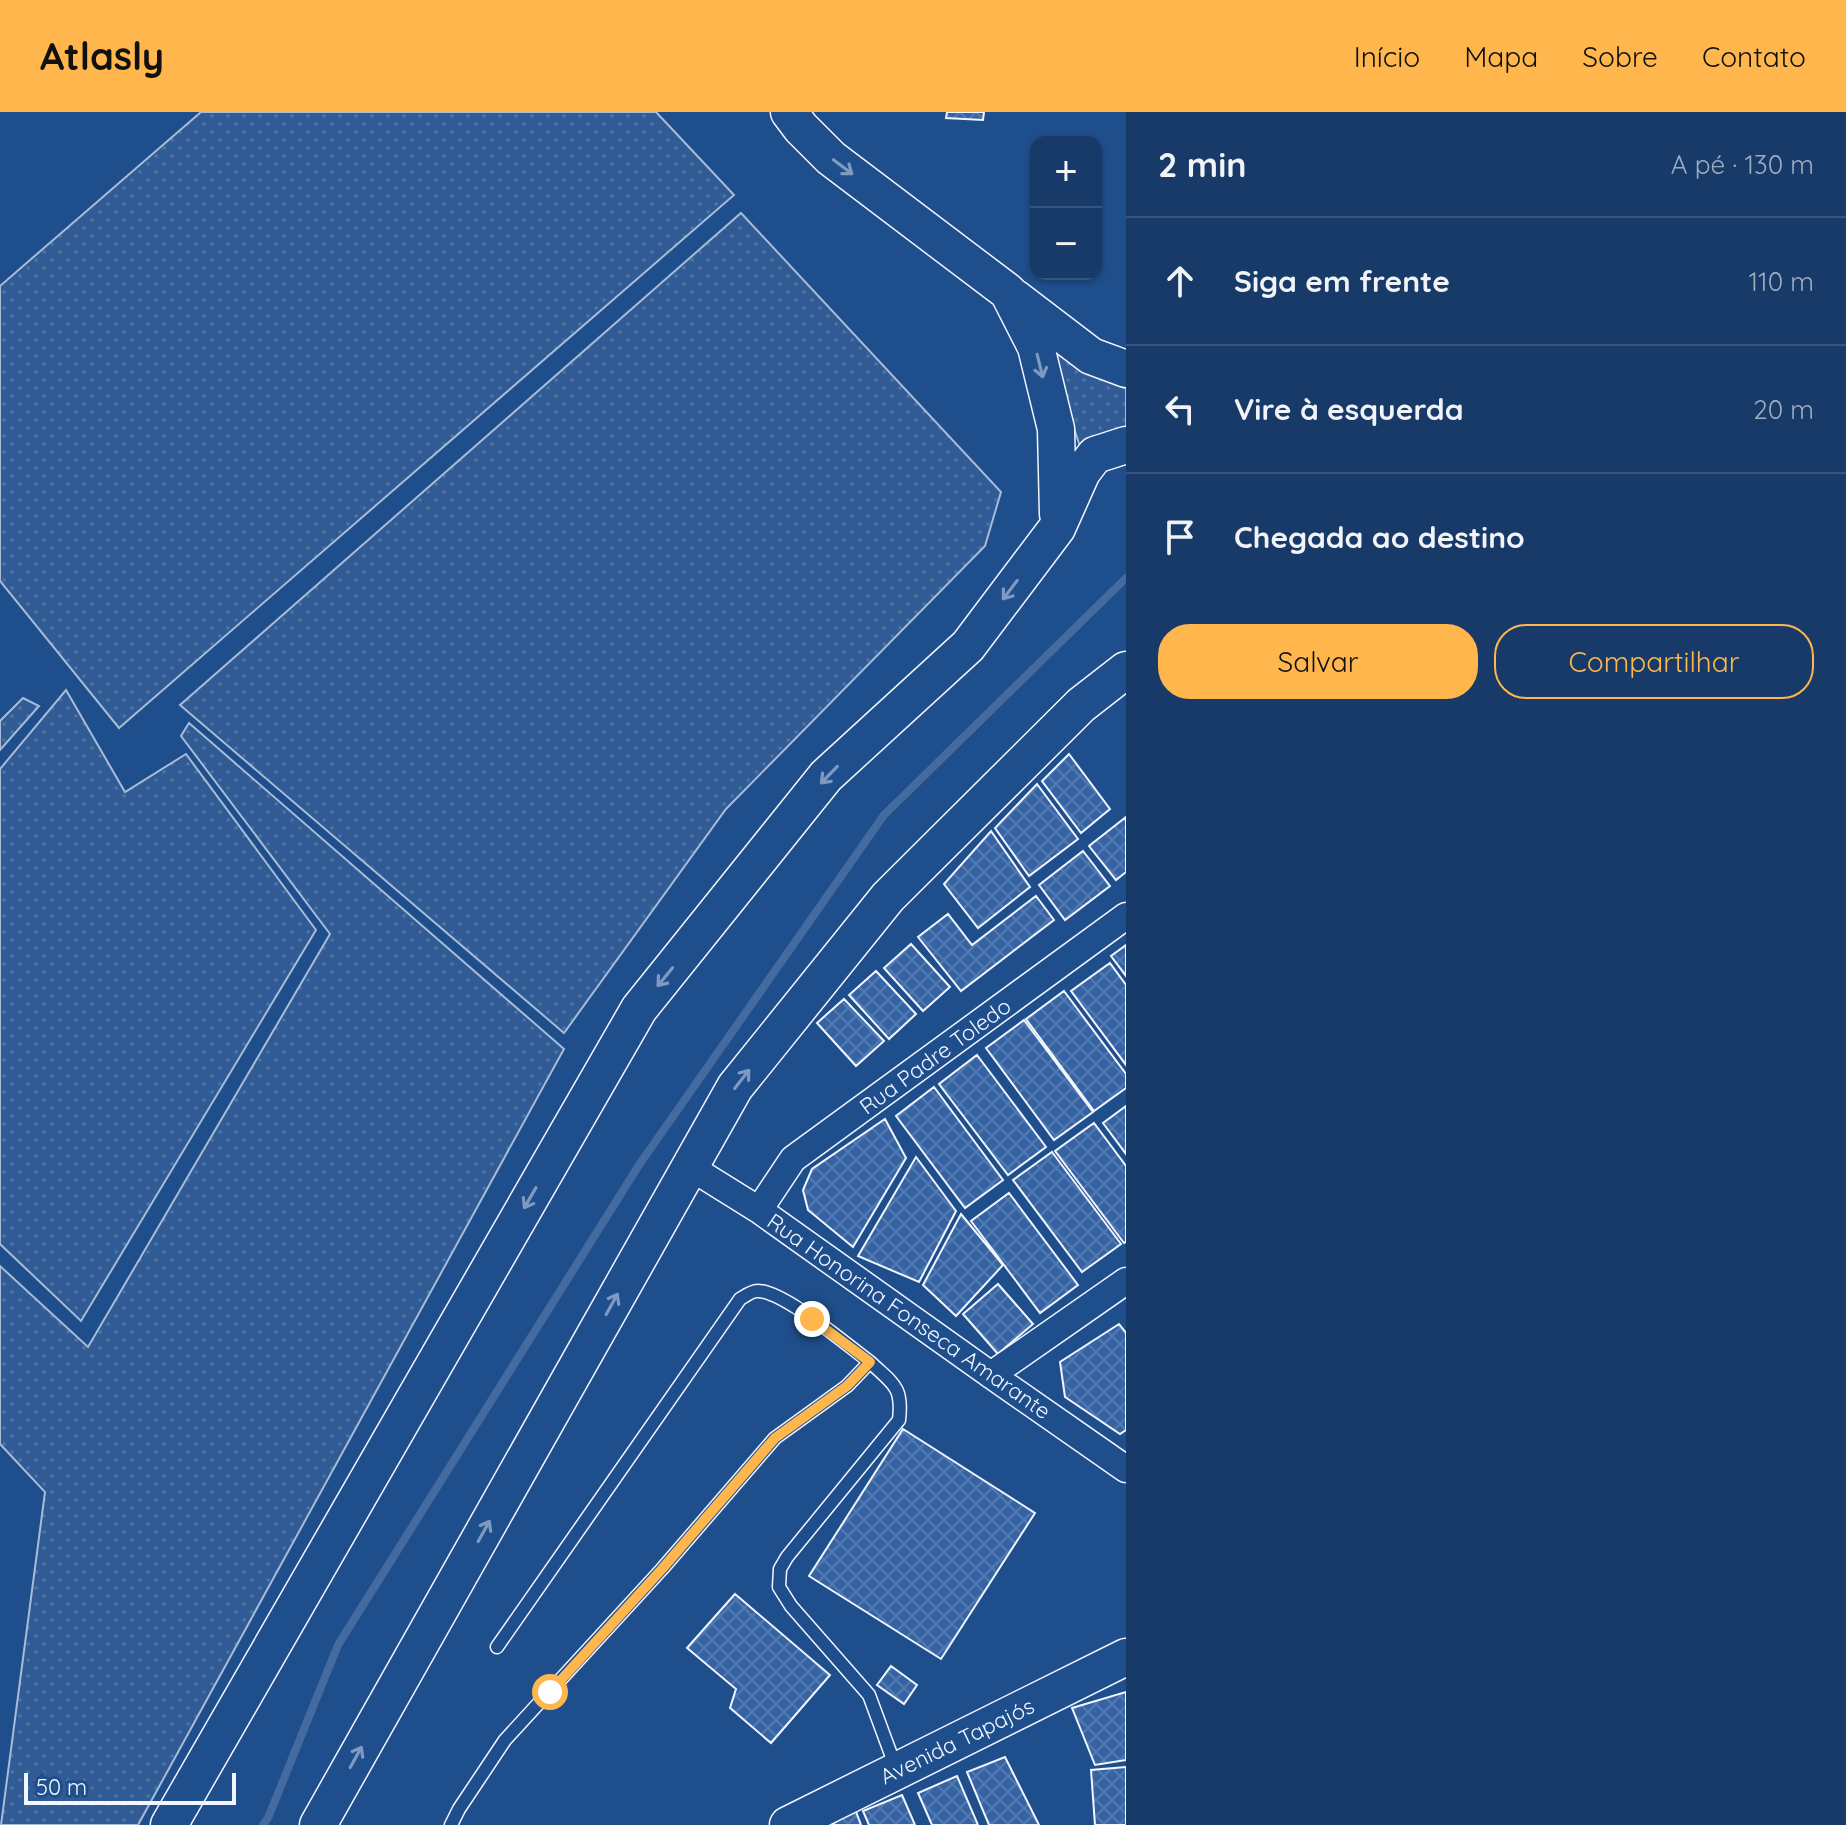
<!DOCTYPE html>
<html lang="pt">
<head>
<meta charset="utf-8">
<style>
	:root { --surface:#173a69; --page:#20416f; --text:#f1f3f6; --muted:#9eadc0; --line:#36547d; --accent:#ffb74d }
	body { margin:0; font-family:Quicksand,sans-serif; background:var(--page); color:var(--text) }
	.controls { position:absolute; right:24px; top:24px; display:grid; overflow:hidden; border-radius:16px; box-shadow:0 2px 6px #0004 }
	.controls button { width:72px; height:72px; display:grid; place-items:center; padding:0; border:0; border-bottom:2px solid var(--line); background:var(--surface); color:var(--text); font:40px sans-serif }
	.scale { position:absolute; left:24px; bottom:20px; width:212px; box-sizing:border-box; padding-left:8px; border:4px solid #f2f6ff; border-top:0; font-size:22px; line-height:28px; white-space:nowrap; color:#f2f6ff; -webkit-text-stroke:6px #1f4e8c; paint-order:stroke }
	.stop { position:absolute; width:24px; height:24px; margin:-18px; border:6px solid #ffb74d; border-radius:50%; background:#fff }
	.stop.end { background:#ffb74d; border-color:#fff; box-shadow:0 2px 8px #0008 }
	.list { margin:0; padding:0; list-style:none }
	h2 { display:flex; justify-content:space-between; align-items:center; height:104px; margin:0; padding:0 32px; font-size:34px }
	h2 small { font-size:26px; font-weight:400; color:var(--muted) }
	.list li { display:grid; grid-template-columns:52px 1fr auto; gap:24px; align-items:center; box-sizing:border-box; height:128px; padding:0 32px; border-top:2px solid var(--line) }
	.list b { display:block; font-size:30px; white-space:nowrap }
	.list em { font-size:26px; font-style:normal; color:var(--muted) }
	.actions { display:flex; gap:16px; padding:24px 32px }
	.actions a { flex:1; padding:18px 0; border:2px solid var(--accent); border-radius:32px; text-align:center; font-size:28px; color:var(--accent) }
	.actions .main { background:var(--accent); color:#111 }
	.icon { flex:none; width:44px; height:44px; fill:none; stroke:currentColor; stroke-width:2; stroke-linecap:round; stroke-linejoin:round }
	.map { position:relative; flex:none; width:1126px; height:1713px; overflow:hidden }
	header { display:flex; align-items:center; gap:48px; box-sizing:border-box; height:112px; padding:0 40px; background:var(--accent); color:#111 }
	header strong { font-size:38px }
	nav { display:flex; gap:44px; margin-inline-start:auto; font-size:28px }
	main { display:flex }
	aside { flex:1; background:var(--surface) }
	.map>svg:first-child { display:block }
	.grass { fill:url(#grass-dots); stroke:#a8bbd7; stroke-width:2 }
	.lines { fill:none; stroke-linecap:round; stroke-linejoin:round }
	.stream { stroke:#446ba0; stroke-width:8 }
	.building { fill:url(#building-cross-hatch); stroke:#f2f6ff; stroke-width:2 }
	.lane-casing { stroke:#f2f6ff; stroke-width:15 }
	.street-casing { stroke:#f2f6ff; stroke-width:29 }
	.secondary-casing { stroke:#f2f6ff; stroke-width:39 }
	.lane { stroke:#1f4e8c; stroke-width:12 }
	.street { stroke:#1f4e8c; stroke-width:26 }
	.secondary { stroke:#1f4e8c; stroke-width:36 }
	.oneway { stroke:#7e9ac0 }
	.route { stroke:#ffb74d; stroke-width:10 }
	.labels { text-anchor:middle; stroke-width:6; stroke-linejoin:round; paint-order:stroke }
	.street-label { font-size:22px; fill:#f2f6ff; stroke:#1f4e8c }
</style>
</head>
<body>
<header>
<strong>Atlasly</strong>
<nav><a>Início</a><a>Mapa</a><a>Sobre</a><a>Contato</a></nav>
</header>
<main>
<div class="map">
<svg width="1126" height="1713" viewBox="0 0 1126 1713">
	<defs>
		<pattern id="grass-dots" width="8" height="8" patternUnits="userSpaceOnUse" patternTransform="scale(2)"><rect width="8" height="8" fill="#305b95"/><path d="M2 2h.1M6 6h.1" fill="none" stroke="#4e73a5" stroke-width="1.8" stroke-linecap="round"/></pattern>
		<pattern id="building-cross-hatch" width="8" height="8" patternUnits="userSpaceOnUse" patternTransform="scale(2)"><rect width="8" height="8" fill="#3563a3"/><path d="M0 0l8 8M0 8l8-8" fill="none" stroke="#537ab1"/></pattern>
	</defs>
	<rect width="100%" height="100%" fill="#1f4e8c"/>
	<!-- grass -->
	<path class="grass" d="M201,0H656L734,83L119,616L0,469V174Z
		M741,101L1001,380L985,434L726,697L564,921L180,593Z
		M1041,221L1115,270L1126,275V323L1082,340Z
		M66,578L125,680L186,642L316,818L81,1209L0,1132V657Z
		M23,586L39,594L0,638V609Z
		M189,611L564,937L138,1713H1L45,1380L0,1332V1154L88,1235L330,822L181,624Z"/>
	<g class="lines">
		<!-- stream -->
		<path class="stream" d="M263,1713L268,1706L338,1533L639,1053L884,703L1126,466"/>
	</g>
	<!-- building -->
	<path class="building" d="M947,0H984L983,8L946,6Z
		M1069,642L1110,697L1081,721L1042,669Z
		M1037,672L1078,727L1029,764L995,716Z
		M1126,705V760L1116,768L1089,734Z
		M991,719L1030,775L978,816L944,772Z
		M1083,739L1110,774L1065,808L1039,773Z
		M1036,784L1054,808L961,879L918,825L948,802L972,833Z
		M911,832L950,875L923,899L884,856Z
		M1126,833V864L1111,844Z
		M1110,851L1126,873V953L1071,879Z
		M876,859L916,902L889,927L849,883Z
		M1064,879L1126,962V976L1094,999L1026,907Z
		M844,887L884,929L856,954L817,911Z
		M1024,908L1093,1000L1054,1028L986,936Z
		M977,943L1046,1035L1008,1063L939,972Z
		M934,975L1003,1068L965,1096L896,1004Z
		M1126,994V1042L1103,1011Z
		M885,1007L906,1046L853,1135L808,1098L803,1078L812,1057Z
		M1094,1011L1126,1054V1130L1124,1131L1055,1039Z
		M1052,1040L1121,1132L1082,1160L1013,1068Z
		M916,1045L956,1099L919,1170L858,1144Z
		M1009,1081L1078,1173L1040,1201L971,1109Z
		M961,1102L1003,1153L956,1204L923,1173Z
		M998,1172L1033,1212L998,1242L963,1202Z
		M1119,1212L1126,1221V1318L1120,1322L1065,1285L1060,1250Z
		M903,1317L1035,1401L941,1547L809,1464Z
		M735,1482L830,1563L771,1631L730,1596L736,1577L687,1536Z
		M891,1554L917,1573L904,1592L877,1573Z
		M1126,1580V1648L1095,1653L1072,1596Z
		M1005,1645L1039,1713H989L967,1660Z
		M1126,1655V1713H1095L1091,1658Z
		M957,1664L978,1713H932L918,1681Z
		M902,1683L915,1713H869L863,1699Z
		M855,1697L861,1713H831Z"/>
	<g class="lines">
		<!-- lane casing -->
		<g class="lane-casing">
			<path id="lane" d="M497,1535L740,1187C745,1184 752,1179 757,1179C783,1178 848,1234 870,1250
				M451,1713L459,1697L505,1628L662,1457L775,1326L847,1274L870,1250C893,1272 903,1274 899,1308L787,1445L780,1457L779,1475L791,1494L869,1583L896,1656"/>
		</g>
		<!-- street casing -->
		<g class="street-casing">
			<path id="street" d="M690,1055L759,1098L991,1263L1126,1357
				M759,1098L793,1047L1126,804
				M991,1263L1126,1169"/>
		</g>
		<!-- secondary casing -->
		<g class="secondary-casing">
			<path id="secondary" d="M789,0L801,16L831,46L1008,180L1036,235L1056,317L1058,402
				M1015,186L1091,244L1126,257
				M169,1713L639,897L826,664L968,534L1057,416L1082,360L1095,343L1126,333
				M318,1713L735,975L888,785L1081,593L1126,558
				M788,1713L1126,1545"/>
		</g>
		<!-- lane -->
		<use href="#lane" class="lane"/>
		<!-- street -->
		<use href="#street" class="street"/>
		<!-- secondary -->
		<use href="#secondary" class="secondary"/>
	</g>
	<!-- one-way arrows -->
	<defs><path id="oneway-shaft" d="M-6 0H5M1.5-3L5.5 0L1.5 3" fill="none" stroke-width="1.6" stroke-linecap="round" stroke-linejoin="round" transform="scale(2)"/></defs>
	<g class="oneway">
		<use href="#oneway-shaft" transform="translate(843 55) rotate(37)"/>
		<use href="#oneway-shaft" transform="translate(1040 254) rotate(76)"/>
		<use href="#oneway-shaft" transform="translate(1010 478) rotate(127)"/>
		<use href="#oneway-shaft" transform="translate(829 663) rotate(134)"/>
		<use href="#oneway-shaft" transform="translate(665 865) rotate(129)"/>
		<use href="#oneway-shaft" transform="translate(742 967) rotate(-52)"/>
		<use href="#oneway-shaft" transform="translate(530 1086) rotate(120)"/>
		<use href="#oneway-shaft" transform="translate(612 1192) rotate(-61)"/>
		<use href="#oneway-shaft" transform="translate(484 1419) rotate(-61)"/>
		<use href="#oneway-shaft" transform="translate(356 1645) rotate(-61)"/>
	</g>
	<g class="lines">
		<!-- route -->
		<path class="route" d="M550,1580L662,1457L775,1326L847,1274L870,1250L812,1207"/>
	</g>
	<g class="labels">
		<!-- street labels -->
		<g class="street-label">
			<text transform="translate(935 944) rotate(-36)" y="8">Rua Padre Toledo</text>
			<text transform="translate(909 1204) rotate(35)" y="8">Rua Honorina Fonseca Amarante</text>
			<text transform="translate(957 1629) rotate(-26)" y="8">Avenida Tapajós</text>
		</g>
	</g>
</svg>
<div class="controls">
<button>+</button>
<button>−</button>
</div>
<div class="scale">50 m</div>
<div class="stop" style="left:550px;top:1580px"></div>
<div class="stop end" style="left:812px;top:1207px"></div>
</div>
<aside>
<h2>2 min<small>A pé · 130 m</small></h2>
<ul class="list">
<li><svg class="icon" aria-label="ahead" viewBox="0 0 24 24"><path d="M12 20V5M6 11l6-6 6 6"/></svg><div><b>Siga em frente</b></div><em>110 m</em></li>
<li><svg class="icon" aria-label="left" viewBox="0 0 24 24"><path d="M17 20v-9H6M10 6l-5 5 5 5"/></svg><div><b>Vire à esquerda</b></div><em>20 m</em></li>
<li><svg class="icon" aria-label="arrive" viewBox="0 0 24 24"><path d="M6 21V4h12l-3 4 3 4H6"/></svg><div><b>Chegada ao destino</b></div></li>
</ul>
<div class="actions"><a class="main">Salvar</a><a>Compartilhar</a></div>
</aside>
</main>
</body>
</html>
